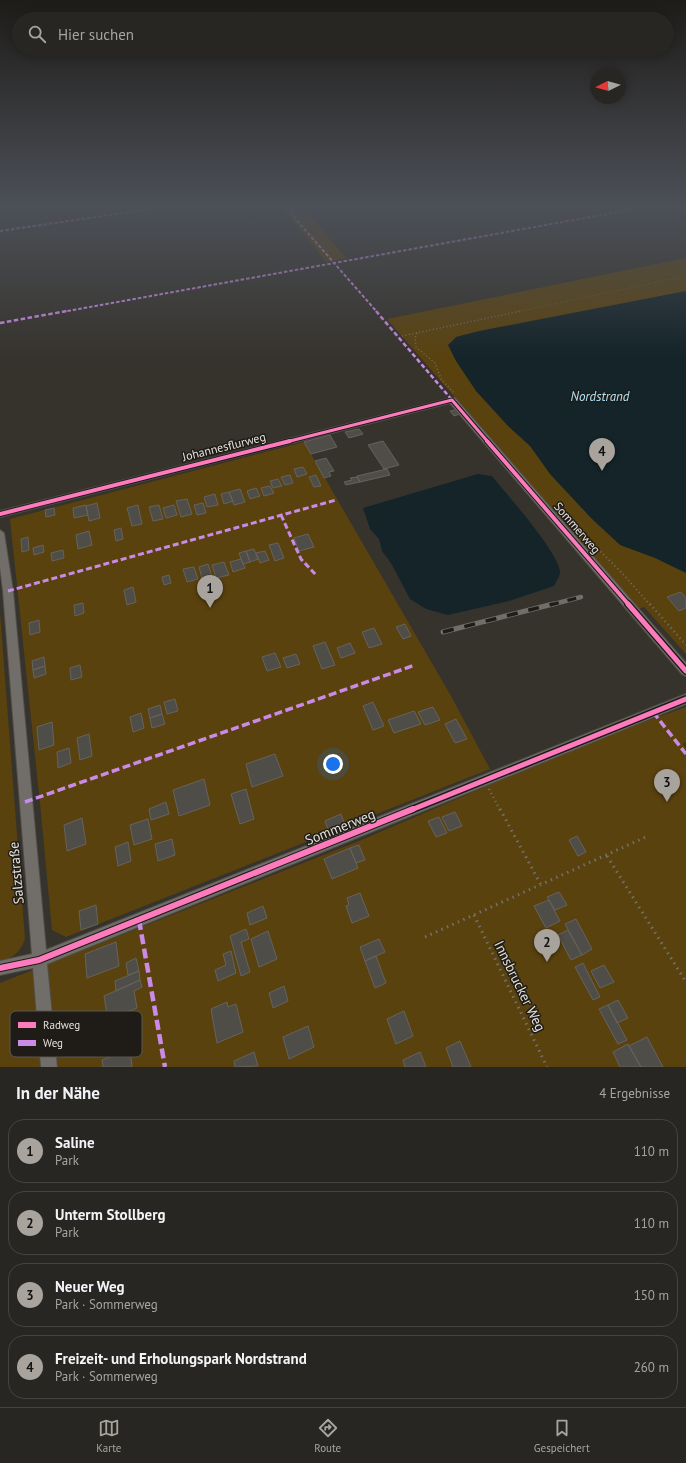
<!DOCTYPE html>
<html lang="de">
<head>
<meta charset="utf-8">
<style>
	:root { --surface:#282622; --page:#302e2a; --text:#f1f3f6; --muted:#a5a5a5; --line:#444340; --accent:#a8a49d }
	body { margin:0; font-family:"PT Sans",sans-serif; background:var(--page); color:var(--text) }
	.compass { position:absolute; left:590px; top:68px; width:36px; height:36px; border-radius:50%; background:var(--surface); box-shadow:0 2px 10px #0003; rotate:265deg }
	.you { position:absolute; left:333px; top:764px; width:14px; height:14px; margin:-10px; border:3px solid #fff; border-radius:50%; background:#1a73e8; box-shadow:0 0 0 6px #1a73e833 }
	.badge { display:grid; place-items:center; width:26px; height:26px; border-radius:50%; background:var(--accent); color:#111; font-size:13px; font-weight:700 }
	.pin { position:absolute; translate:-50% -33px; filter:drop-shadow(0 1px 2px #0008) }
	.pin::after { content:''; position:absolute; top:21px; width:14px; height:12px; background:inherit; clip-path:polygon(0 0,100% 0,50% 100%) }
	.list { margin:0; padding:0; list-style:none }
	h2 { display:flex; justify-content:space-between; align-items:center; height:52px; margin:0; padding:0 16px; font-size:17px }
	h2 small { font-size:13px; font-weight:400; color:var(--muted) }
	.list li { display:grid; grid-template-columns:26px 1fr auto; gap:12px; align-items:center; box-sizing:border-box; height:64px; margin:0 8px 8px; padding:0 8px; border:1px solid var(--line); border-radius:16px }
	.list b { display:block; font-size:15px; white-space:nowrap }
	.list p { margin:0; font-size:13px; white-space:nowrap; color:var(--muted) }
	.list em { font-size:13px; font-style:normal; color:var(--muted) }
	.icon { flex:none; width:22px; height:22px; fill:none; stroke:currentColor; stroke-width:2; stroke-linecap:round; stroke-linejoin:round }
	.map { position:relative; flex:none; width:686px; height:1067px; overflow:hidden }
	.search { position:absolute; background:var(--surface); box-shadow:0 2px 10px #0003; left:12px; right:12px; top:12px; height:44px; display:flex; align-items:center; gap:10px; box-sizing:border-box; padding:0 14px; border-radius:22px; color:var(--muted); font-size:15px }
	.sheet { height:340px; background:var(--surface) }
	nav { display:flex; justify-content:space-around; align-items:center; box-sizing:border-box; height:56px; border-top:1px solid var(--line); background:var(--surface); font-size:11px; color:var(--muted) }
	nav a { display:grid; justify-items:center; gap:2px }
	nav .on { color:var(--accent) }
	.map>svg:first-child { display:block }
	.green { fill:#5a420f }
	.water { fill:#142429 }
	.building { fill:#4f4d48; stroke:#66635e }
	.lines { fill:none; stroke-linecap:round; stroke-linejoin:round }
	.street-casing { stroke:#524e4a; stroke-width:2 }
	.path-far4 { stroke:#72706d; stroke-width:1; stroke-dasharray:0.5 2; stroke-linecap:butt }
	.path-far3 { stroke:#72706d; stroke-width:1.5; stroke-dasharray:1 2.5; stroke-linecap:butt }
	.path-far2 { stroke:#72706d; stroke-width:2; stroke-dasharray:1 3; stroke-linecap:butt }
	.path-far1 { stroke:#72706d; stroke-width:2.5; stroke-dasharray:1 3.5; stroke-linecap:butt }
	.path { stroke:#72706d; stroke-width:3; stroke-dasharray:1.5 4.5; stroke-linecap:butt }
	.street { fill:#716e69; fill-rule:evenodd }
	.rail-far1-casing { stroke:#716e6a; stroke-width:4.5 }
	.rail-casing { stroke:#716e6a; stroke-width:5 }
	.rail-far1 { stroke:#1f1c17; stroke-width:3; stroke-dasharray:9; stroke-linecap:butt }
	.rail { stroke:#1f1c17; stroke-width:3.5; stroke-dasharray:11; stroke-linecap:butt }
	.quiet-far4 { stroke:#ca8be6; stroke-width:2; stroke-dasharray:3.5 2; stroke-linecap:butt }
	.quiet-far3 { stroke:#ca8be6; stroke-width:2.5; stroke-dasharray:4.5 2.5; stroke-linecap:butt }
	.quiet-far2 { stroke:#ca8be6; stroke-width:3; stroke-dasharray:6 3; stroke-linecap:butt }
	.quiet-far1 { stroke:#ca8be6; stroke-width:3.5; stroke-dasharray:8 3.5; stroke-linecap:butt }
	.quiet { stroke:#ca8be6; stroke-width:4.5; stroke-dasharray:10 4.5; stroke-linecap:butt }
	.cycleway-far3-casing { stroke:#1f1c17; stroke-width:5 }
	.cycleway-far2-casing { stroke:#1f1c17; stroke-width:6 }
	.cycleway-far1-casing { stroke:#1f1c17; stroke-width:8 }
	.cycleway-casing { stroke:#1f1c17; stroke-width:8 }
	.cycleway-far3 { stroke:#fd7abc; stroke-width:3 }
	.cycleway-far2 { stroke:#fd7abc; stroke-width:4 }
	.cycleway-far1 { stroke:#fd7abc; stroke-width:5 }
	.cycleway { stroke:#fd7abc; stroke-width:6 }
	.labels { text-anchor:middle; stroke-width:3; stroke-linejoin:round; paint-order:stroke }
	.street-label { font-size:12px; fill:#e5e1da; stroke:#1f1c17 }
	.water-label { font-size:13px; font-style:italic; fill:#aee4fb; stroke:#1f1c17 }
	.near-street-label { font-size:14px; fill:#e5e1da; stroke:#1f1c17 }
	.key { fill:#1f1c17; stroke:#5a5752; stroke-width:1 }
	.key-label { font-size:11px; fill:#e5e1da }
</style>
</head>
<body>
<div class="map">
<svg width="686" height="1067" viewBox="0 0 686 1067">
	<rect width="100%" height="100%" fill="#36332d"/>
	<!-- green -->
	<path class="green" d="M283,208H303L346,258L326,262Z
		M686,258V654L644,607L638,609L387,319Z
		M304,442L451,696L490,769L66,937L52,930L40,803L10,519Z
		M0,613L25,939C21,951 13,959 0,961Z
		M686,707V742L683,744L686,748V1067H0V983L359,841L602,737Z"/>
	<!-- water -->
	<path class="water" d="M686,291V573L655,558L620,545L591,518L550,474L530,446L508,426L476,391L456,361L448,345L456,337L479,331Z
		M478,474L492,476C507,495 558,551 560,572C560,576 556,582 554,586L509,601L448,615L426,609L410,599L391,563L382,551L379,539L370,529L363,508Z"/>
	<!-- building -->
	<path class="building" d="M456,410L460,414L454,416L450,411Z
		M359,429L363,434L349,438L345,432Z
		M330,435L337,447L311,454L304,442Z
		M383,441L399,465L384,469L368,445Z
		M326,458L334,471L329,472L331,476L324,478L315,461Z
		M303,467L307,474L297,477L294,469Z
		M387,469L390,475L360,482L357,476Z
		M290,475L293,483L285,485L281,477Z
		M316,475L321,486L314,487L309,477Z
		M357,477L360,482L346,485L344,482L352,480L350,478Z
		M278,479L282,486L273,488L270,481Z
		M270,486L274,493L264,496L261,488Z
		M256,488L260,496L250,499L247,491Z
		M240,489L245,502L234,505L229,492Z
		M229,492L233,501L224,504L221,494Z
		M215,494L218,505L207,507L204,497Z
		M187,499L192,514L181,517L176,501Z
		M97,503L100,518L89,521L86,506Z
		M203,503L206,513L197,515L194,505Z
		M86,505L88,515L74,518L73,508Z
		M138,505L142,524L132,526L127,508Z
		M159,505L163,519L153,521L149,507Z
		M174,505L177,515L166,518L163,508Z
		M54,508L55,515L46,517L45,510Z
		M121,528L123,539L116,541L114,530Z
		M89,531L92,545L78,549L76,535Z
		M308,534L314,547L299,551L294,538Z
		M28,537L29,550L22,552L21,539Z
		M278,543L284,558L275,561L269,545Z
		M43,545L44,552L34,555L33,548Z
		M254,549L258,559L250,562L246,551Z
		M63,550L64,558L52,561L51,553Z
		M246,551L250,562L243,564L239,553Z
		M265,551L269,560L260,563L256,553Z
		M241,559L245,568L233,572L230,562Z
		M224,562L229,575L216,578L212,565Z
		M208,564L213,579L203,582L199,567Z
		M194,567L198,579L187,582L183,569Z
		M169,575L171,583L164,585L162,577Z
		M133,587L136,602L127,605L124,590Z
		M681,592L686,598V608L679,611L667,597Z
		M83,603L84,613L75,616L74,605Z
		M39,620L40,632L30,635L29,623Z
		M405,624L411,636L403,639L396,627Z
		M374,628L382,644L369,648L362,632Z
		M325,642L335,665L322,669L313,646Z
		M350,643L355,653L341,658L337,648Z
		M275,653L281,667L267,671L262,657Z
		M296,654L300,664L287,668L283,658Z
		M44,657L45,666L33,670L32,661Z
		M80,665L82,677L71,680L70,668Z
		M45,666L46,674L34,678L33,670Z
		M175,699L178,711L167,714L164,702Z
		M373,702L384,726L373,730L363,706Z
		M160,705L162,714L150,718L148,709Z
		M433,707L440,720L425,725L418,712Z
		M414,711L421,724L394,733L388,720Z
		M141,713L144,728L133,732L130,717Z
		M162,714L165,724L152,728L150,718Z
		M456,719L467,739L455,743L445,724Z
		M52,722L54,745L39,750L37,727Z
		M89,734L92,756L80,760L77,738Z
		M69,748L71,763L58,768L57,752Z
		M275,754L283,776L252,787L246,764Z
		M204,779L210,805L179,816L173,790Z
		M246,789L254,819L240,824L231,794Z
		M166,802L169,814L151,820L149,809Z
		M455,812L462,826L449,831L442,817Z
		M341,814L345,825L329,832L325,821Z
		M439,817L447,833L436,837L428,821Z
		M82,818L86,844L67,851L64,825Z
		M148,819L152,839L134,845L130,825Z
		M577,836L586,852L578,856L569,840Z
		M172,839L175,855L158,861L155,844Z
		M128,842L131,861L118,866L115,847Z
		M359,845L365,860L356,863L350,848Z
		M350,848L358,868L332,879L324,859Z
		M559,892L567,905L555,910L547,897Z
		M360,893L369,916L352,923L346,906L349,905L347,898Z
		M549,900L560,921L546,928L534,906Z
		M96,905L98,924L81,930L79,911Z
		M263,906L267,918L250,925L247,913Z
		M576,919L592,949L582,955L565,924Z
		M246,929L249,939L241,942L250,972L241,976L230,936Z
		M568,930L582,955L571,960L558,935Z
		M268,931L277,959L259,967L251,939Z
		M379,939L385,952L365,961L360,947Z
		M116,942L119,966L87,978L85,954Z
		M231,951L236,973L218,981L215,970L226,965L223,954Z
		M376,956L386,983L375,988L365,961Z
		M136,958L139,971L128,975L126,963Z
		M583,963L600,997L593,1000L575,967Z
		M604,965L614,982L600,988L591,971Z
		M139,971L140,980L116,991L115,981Z
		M140,980L142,987L134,991L137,1008L124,1013L126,1022L112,1028L111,1018L108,1020L104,996Z
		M284,986L288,1001L273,1008L269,993Z
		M618,1000L628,1018L617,1023L608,1005Z
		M227,1002L228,1007L236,1004L243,1032L217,1043L211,1009Z
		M608,1005L627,1040L618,1044L599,1009Z
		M404,1011L413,1036L396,1044L387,1019Z
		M308,1026L314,1047L289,1059L283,1037Z
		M647,1037L663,1067H641L629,1046Z
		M460,1041L471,1067H453L446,1048Z
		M628,1044L629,1046L641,1067H620L613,1052Z
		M130,1049L132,1067H103L102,1060Z
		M254,1052L258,1066L235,1067L234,1061Z
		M420,1052L426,1067H405L403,1060Z"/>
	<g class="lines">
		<!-- street casing -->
		<g class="street-casing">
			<path id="street" d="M452,398H455L686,663V676L682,674L450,403L0,517V511Z
				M0,530L4,533L13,591L46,950L686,694V704L47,964L57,1067H41L33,968L0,975V961L32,954L3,591L0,567Z"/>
		</g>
		<!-- path-far4 -->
		<path class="path-far4" d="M516,312L686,276"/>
		<!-- path-far3 -->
		<path class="path-far3" d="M417,333L415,338L416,347L435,363L441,379L454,393
			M402,336L521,311"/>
		<!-- path-far2 -->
		<path class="path-far2" d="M575,526L623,574L650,605"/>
		<!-- path-far1 -->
		<path class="path-far1" d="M650,604L686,645
			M489,789L500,810"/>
		<!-- path -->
		<path class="path" d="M500,809L541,885
			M607,856L686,982
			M474,915L547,1067
			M425,937L648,836"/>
		<!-- street -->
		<use href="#street" class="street"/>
		<!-- rail-far1 casing -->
		<g class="rail-far1-casing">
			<path id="rail-far1" d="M550,605L581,597"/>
		</g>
		<!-- rail casing -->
		<g class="rail-casing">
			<path id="rail" d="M443,632L553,604"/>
		</g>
		<!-- rail-far1 -->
		<use href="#rail-far1" class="rail-far1"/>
		<!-- rail -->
		<use href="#rail" class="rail"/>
		<!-- quiet-far4 -->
		<path class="quiet-far4" d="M286,208L377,312
			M0,231L157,208
			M62,312L640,208"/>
		<!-- quiet-far3 -->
		<path class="quiet-far3" d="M376,311L452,400
			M0,323L67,311"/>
		<!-- quiet-far2 -->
		<path class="quiet-far2" d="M281,515L301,559L316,575
			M8,591L336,500"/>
		<!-- quiet-far1 -->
		<path class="quiet-far1" d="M653,712L686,754
			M25,802L415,665"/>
		<!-- quiet -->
		<path class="quiet" d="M139,920L165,1067"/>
		<!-- cycleway-far3 casing -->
		<g class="cycleway-far3-casing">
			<path id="cycleway-far3" d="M286,442L452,400L488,442"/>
		</g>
		<!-- cycleway-far2 casing -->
		<g class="cycleway-far2-casing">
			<path id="cycleway-far2" d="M487,441L629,605
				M0,514L290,441"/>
		</g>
		<!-- cycleway-far1 casing -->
		<g class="cycleway-far1-casing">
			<path id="cycleway-far1" d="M628,604L686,671
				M411,810L686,699"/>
		</g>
		<!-- cycleway casing -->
		<g class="cycleway-casing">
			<path id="cycleway" d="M0,968L39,960L413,809"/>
		</g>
		<!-- cycleway-far3 -->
		<use href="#cycleway-far3" class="cycleway-far3"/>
		<!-- cycleway-far2 -->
		<use href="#cycleway-far2" class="cycleway-far2"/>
		<!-- cycleway-far1 -->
		<use href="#cycleway-far1" class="cycleway-far1"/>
		<!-- cycleway -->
		<use href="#cycleway" class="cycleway"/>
	</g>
	<!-- sky -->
	<linearGradient id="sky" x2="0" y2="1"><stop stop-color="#1e1c19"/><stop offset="0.58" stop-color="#4c5057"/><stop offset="1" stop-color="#4c5057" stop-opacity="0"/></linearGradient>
	<rect width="686" height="357" fill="url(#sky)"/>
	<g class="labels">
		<!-- street labels -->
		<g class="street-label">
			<text transform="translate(224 447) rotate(-14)" y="4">Johannesflurweg</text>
			<text transform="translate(577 528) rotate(49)" y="4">Sommerweg</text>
		</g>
		<!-- water labels -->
		<g class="water-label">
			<text x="600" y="401">Nordstrand</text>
		</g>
		<!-- near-street labels -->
		<g class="near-street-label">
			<text transform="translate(340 827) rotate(-22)" y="5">Sommerweg</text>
			<text transform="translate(16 873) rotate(-95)" y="5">Salzstraße</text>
			<text transform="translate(520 986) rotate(64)" y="5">Innsbrucker Weg</text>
		</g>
	</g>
	<!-- legend -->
	<rect x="10" y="1011" width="132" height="46" rx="6" class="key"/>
	<rect x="18" y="1022" width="18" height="6" fill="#fd7abc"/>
	<rect x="18" y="1040" width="18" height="6" fill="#ca8be6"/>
	<g class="key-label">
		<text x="43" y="1029">Radweg</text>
		<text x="43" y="1047">Weg</text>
	</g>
</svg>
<svg class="compass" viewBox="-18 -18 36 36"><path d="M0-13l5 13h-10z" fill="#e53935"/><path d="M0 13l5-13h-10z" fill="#a5a5a5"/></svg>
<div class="you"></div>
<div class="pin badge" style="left:210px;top:608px">1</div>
<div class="pin badge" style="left:547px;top:962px">2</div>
<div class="pin badge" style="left:667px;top:802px">3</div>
<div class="pin badge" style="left:602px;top:471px">4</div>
<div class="search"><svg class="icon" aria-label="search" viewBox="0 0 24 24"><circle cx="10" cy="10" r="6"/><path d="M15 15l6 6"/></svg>Hier suchen</div>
</div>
<section class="sheet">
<h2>In der Nähe<small>4 Ergebnisse</small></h2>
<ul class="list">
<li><span class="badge">1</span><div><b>Saline</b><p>Park</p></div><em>110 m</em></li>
<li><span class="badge">2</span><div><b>Unterm Stollberg</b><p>Park</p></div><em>110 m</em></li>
<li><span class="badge">3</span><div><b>Neuer Weg</b><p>Park · Sommerweg</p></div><em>150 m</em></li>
<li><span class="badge">4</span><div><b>Freizeit- und Erholungspark Nordstrand</b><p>Park · Sommerweg</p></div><em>260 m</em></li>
</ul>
</section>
<nav>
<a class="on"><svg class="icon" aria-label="map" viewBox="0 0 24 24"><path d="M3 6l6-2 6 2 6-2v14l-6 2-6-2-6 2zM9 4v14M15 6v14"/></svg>Karte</a>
<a><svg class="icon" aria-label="directions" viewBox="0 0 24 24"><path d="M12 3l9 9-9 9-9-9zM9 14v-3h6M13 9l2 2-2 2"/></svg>Route</a>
<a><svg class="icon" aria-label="saved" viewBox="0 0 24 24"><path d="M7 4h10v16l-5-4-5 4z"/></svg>Gespeichert</a>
</nav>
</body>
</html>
